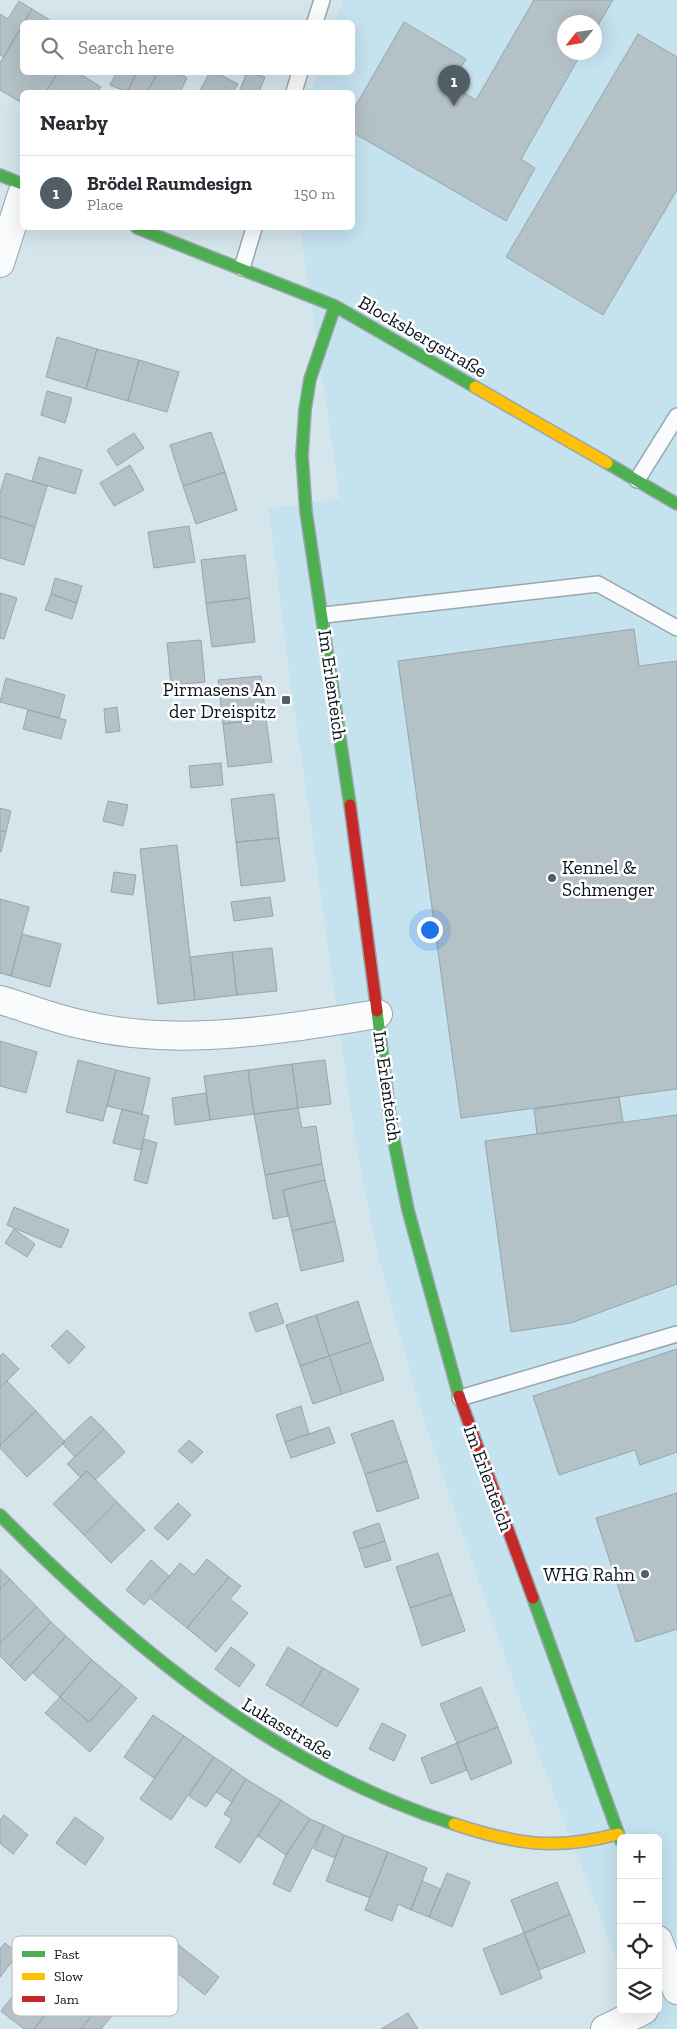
<!DOCTYPE html>
<html lang="en">
<head>
<meta charset="utf-8">
<style>
	:root { --surface:#fff; --page:#f7f7f7; --text:#2b2b33; --muted:#7c7c81; --line:#e1e1e2; --accent:#515e64 }
	body { margin:0; font-family:"Zilla Slab",serif; background:var(--page); color:var(--text) }
	.controls { position:absolute; right:15px; bottom:15px; display:grid; overflow:hidden; border-radius:8px; box-shadow:0 5px 20px #0002 }
	.controls button { width:45px; height:45px; display:grid; place-items:center; padding:0; border:0; border-bottom:1px solid var(--line); background:var(--surface); color:var(--text); font:25px sans-serif }
	.compass { position:absolute; left:557px; top:15px; width:45px; height:45px; border-radius:50%; background:var(--surface); box-shadow:0 5px 20px #0002; rotate:240deg }
	.you { position:absolute; left:429px; top:929px; width:18px; height:18px; margin:-12px; border:4px solid #fff; border-radius:50%; background:#1a73e8; box-shadow:0 0 0 8px #1a73e833 }
	.badge { display:grid; place-items:center; width:32px; height:32px; border-radius:50%; background:var(--accent); color:#fff; font-size:16px; font-weight:700 }
	.pin { position:absolute; translate:-50% -41px; filter:drop-shadow(0 1px 2px #0008) }
	.pin::after { content:''; position:absolute; top:26px; width:18px; height:15px; background:inherit; clip-path:polygon(0 0,100% 0,50% 100%) }
	.list { margin:0; padding:0; list-style:none }
	h2 { display:flex; justify-content:space-between; align-items:center; height:65px; margin:0; padding:0 20px; font-size:21px }
	h2 small { font-size:16px; font-weight:400; color:var(--muted) }
	.list li { display:grid; grid-template-columns:32px 1fr auto; gap:15px; align-items:center; box-sizing:border-box; height:75px; padding:0 20px; border-top:1px solid var(--line) }
	.list b { display:block; font-size:19px; white-space:nowrap }
	.list p { margin:0; font-size:16px; white-space:nowrap; color:var(--muted) }
	.list em { font-size:16px; font-style:normal; color:var(--muted) }
	.icon { flex:none; width:28px; height:28px; fill:none; stroke:currentColor; stroke-width:2; stroke-linecap:round; stroke-linejoin:round }
	.map { position:relative; flex:none; width:677px; height:2029px; overflow:hidden }
	.search { position:absolute; background:var(--surface); box-shadow:0 5px 20px #0002; left:20px; top:20px; width:335px; height:55px; display:flex; align-items:center; gap:12px; box-sizing:border-box; padding:0 18px; border-radius:8px; color:var(--muted); font-size:19px }
	.panel { position:absolute; background:var(--surface); box-shadow:0 5px 20px #0002; left:20px; top:90px; width:335px; height:140px; border-radius:8px }
	.map>svg:first-child { display:block }
	.built { fill:#c5e2ef; fill-rule:evenodd }
	.building { fill:#b4c1c7; stroke:#98a5ab }
	.lines { fill:none; stroke-linecap:round; stroke-linejoin:round }
	.lane-casing { stroke:#99a6ab; stroke-width:18 }
	.street-casing { stroke:#99a6ab; stroke-width:30 }
	.fast-casing { stroke:#99a6ab; stroke-width:14 }
	.slow-casing { stroke:#99a6ab; stroke-width:14 }
	.jam-casing { stroke:#99a6ab; stroke-width:14 }
	.lane { stroke:#f9fbfc; stroke-width:15 }
	.street { stroke:#f9fbfc; stroke-width:28 }
	.fast { stroke:#4caf50; stroke-width:11 }
	.slow { stroke:#ffc107; stroke-width:11 }
	.jam { stroke:#c62828; stroke-width:11 }
	.poi-dot { fill:#515e64; stroke:#fff; stroke-width:2 }
	.labels { text-anchor:middle; stroke-width:5; stroke-linejoin:round; paint-order:stroke }
	.street-label { font-size:19px; fill:#0a151a; stroke:#fff }
	.poi-label { font-size:19px; fill:#0a151a; stroke:#fff; text-anchor:end }
	.key { fill:#fff; stroke:#b6b9ba; stroke-width:1 }
	.key-label { font-size:14px; fill:#0a151a }
</style>
</head>
<body>
<div class="map">
<svg width="677" height="2029" viewBox="0 0 677 2029">
	<rect width="100%" height="100%" fill="#d4e5ec"/>
	<!-- built -->
	<path class="built" d="M343,0H677V2029H643L636,2010H658V1838H621V1971L532,1736L422,1414L378,1257L355,1138L288,663L269,509L340,498L300,228H352V92H311L317,73L352,72V22H335ZM564,22H594V52H564Z"/>
	<!-- building -->
	<path class="building" d="M534,0H613L594,32V22H564V52H582L521,159L535,168L506,221L352,132V112L404,22L466,59L451,85L476,100Z
		M19,1L32,9L4,57L0,55V14L8,19Z
		M32,9L53,22H24Z
		M22,25V72H58L46,92H22V103L0,90V63Z
		M638,34L677,57V190L603,315L506,257Z
		M58,72H77L101,87L97,92H46Z
		M117,72H137L127,92L110,85Z
		M137,72H148L156,77L147,92H127Z
		M158,72H177L187,78L180,92H147Z
		M210,72H215L238,84L233,92H199Z
		M247,72L265,77L259,92H239Z
		M57,337L97,349L86,389L46,377Z
		M97,349L139,360L128,401L86,389Z
		M139,360L179,372L167,412L128,401Z
		M47,391L72,398L65,423L41,415Z
		M211,432L225,472L183,486L170,445Z
		M134,433L144,448L117,466L107,450Z
		M39,457L82,470L75,494L32,481Z
		M130,465L144,490L114,506L100,483Z
		M225,472L237,510L196,524L183,486Z
		M6,473L47,486L35,527L0,516V493Z
		M0,516L35,527L24,565L0,558Z
		M189,526L195,562L154,568L148,532Z
		M245,555L250,598L206,603L201,560Z
		M55,578L82,586L77,603L51,594Z
		M0,593L17,598L4,639L0,638Z
		M51,594L77,603L72,619L45,610Z
		M250,598L255,642L212,647L206,603Z
		M634,629L639,666L677,661V1089L461,1118L398,661Z
		M201,640L205,682L171,685L167,643Z
		M261,676L266,719L223,724L218,680Z
		M6,678L65,695L59,718L0,702Z
		M117,707L120,731L106,733L104,709Z
		M28,710L66,720L61,739L23,729Z
		M266,719L272,762L228,767L223,724Z
		M221,763L223,785L191,788L189,766Z
		M274,794L279,838L236,842L231,799Z
		M108,801L128,805L123,826L103,821Z
		M0,808L11,811L6,832L0,830Z
		M0,830L6,832L1,852H0Z
		M279,838L285,881L241,886L236,842Z
		M177,845L195,1000L158,1004L140,849Z
		M114,872L136,875L133,895L111,892Z
		M270,897L273,916L234,921L231,902Z
		M0,899L29,907L11,976L0,973Z
		M22,934L61,944L50,987L11,976Z
		M272,948L277,991L237,995L232,952Z
		M232,952L237,995L195,1000L190,957Z
		M0,1041L37,1052L26,1093L0,1086Z
		M78,1060L116,1070L103,1121L66,1112Z
		M325,1060L331,1104L298,1108L292,1064Z
		M292,1064L298,1108L254,1114L248,1070Z
		M116,1070L150,1078L142,1114L107,1106Z
		M248,1070L254,1114L210,1120L204,1076Z
		M206,1093L210,1120L175,1125L172,1098Z
		M619,1097L623,1122L537,1134L534,1109Z
		M298,1108L302,1128L316,1126L322,1164L265,1175L254,1114Z
		M122,1109L149,1116L141,1150L113,1143Z
		M677,1115V1284L571,1323L511,1332L485,1141Z
		M144,1139L157,1143L147,1184L134,1180Z
		M322,1164L325,1180L283,1190L288,1216L273,1219L265,1175Z
		M325,1180L335,1221L292,1231L283,1190Z
		M14,1207L69,1230L61,1248L7,1225Z
		M335,1221L344,1261L301,1271L292,1231Z
		M14,1229L35,1244L27,1257L5,1243Z
		M358,1301L371,1342L329,1356L316,1315Z
		M277,1303L284,1323L256,1332L249,1313Z
		M316,1315L329,1356L300,1366L286,1325Z
		M67,1330L85,1347L69,1364L51,1346Z
		M371,1342L384,1380L342,1394L329,1356Z
		M677,1349V1452L640,1465L635,1450L559,1475L533,1396Z
		M3,1353L19,1369L0,1388V1356Z
		M329,1356L342,1394L313,1404L300,1366Z
		M7,1381L36,1411L0,1445V1388Z
		M301,1406L309,1434L285,1442L276,1415Z
		M36,1411L65,1442L27,1477L0,1448V1445Z
		M91,1416L104,1429L75,1457L62,1443Z
		M393,1420L407,1461L365,1474L351,1434Z
		M329,1427L335,1443L291,1458L285,1442Z
		M104,1429L125,1452L95,1480L87,1471L80,1477L67,1464Z
		M189,1440L203,1452L192,1463L178,1451Z
		M407,1461L419,1498L377,1512L365,1474Z
		M87,1471L117,1502L84,1535L53,1504Z
		M677,1493V1629L636,1642L596,1518Z
		M117,1502L145,1530L111,1563L84,1535Z
		M178,1503L191,1515L168,1540L154,1528Z
		M379,1523L385,1541L359,1549L353,1532Z
		M385,1541L391,1560L365,1568L359,1549Z
		M438,1553L452,1594L410,1608L396,1567Z
		M207,1559L229,1577L187,1628L151,1599L180,1563L194,1575Z
		M151,1560L169,1576L144,1605L126,1590Z
		M0,1569L10,1579L0,1589Z
		M229,1577L241,1586L230,1599L248,1613L216,1652L187,1628Z
		M10,1579L37,1607L0,1643V1589Z
		M452,1594L465,1631L422,1646L410,1608Z
		M37,1607L51,1622L10,1666L0,1656V1643Z
		M51,1622L66,1636L25,1681L10,1666Z
		M66,1636L92,1660L60,1697L33,1673Z
		M231,1647L255,1665L239,1687L215,1669Z
		M288,1647L323,1668L301,1706L266,1685Z
		M92,1660L122,1685L89,1722L60,1697Z
		M323,1668L359,1689L337,1727L301,1706Z
		M122,1685L137,1698L90,1752L45,1713L60,1697L89,1722Z
		M481,1687L498,1727L457,1743L440,1704Z
		M153,1715L184,1736L154,1778L124,1757Z
		M382,1723L406,1735L394,1761L369,1749Z
		M498,1727L512,1763L471,1780L457,1743Z
		M184,1736L214,1757L171,1820L140,1799Z
		M457,1743L467,1770L431,1784L421,1758Z
		M214,1757L232,1769L206,1807L189,1796Z
		M232,1769L246,1779L232,1802L216,1792Z
		M246,1779L281,1800L240,1863L215,1847L232,1819L224,1814Z
		M281,1800L310,1819L286,1855L258,1836Z
		M4,1815L28,1835L13,1854L0,1843V1820Z
		M75,1817L104,1838L85,1865L56,1843Z
		M310,1819L324,1825L290,1892L273,1884L286,1855Z
		M324,1825L344,1835L335,1858L314,1849Z
		M344,1835L388,1852L370,1898L326,1881Z
		M388,1852L427,1868L411,1910L398,1904L392,1921L365,1910Z
		M447,1873L470,1882L452,1927L429,1917Z
		M422,1881L441,1889L429,1917L411,1910Z
		M557,1882L570,1914L524,1933L511,1900Z
		M570,1914L585,1952L539,1970L524,1933Z
		M524,1933L542,1978L501,1995L483,1949Z
		M175,1942L219,1977L205,1995L161,1960Z
		M5,1943L18,1954L0,1977V1949Z
		M36,1967L65,1990L34,2029H24L1,2011Z
		M65,1990L93,2014L81,2029H34Z
		M104,2001L116,2011L101,2029H81Z
		M408,2013L418,2029H381Z"/>
	<g class="lines">
		<!-- lane casing -->
		<g class="lane-casing">
			<path id="lane" d="M315,22L322,0
				M294,92L300,72
				M242,268L254,228
				M637,480L677,416
				M324,615L598,584L677,628
				M460,1398L677,1334"/>
		</g>
		<!-- street casing -->
		<g class="street-casing">
			<path id="street" d="M0,263L22,194
				M0,1000C28,1008 55,1019 84,1025C181,1048 281,1029 378,1014
				M658,1940L677,1990
				M605,2029L644,2010"/>
		</g>
		<!-- fast casing -->
		<g class="fast-casing">
			<path id="fast" d="M0,175L22,184
				M137,228L335,306L475,387
				M335,306L310,379L305,410L302,455L306,512L350,805
				M607,463L677,504
				M377,1011L391,1126L408,1210L459,1396
				M0,1515C130,1646 275,1767 454,1824
				M533,1598L621,1841"/>
		</g>
		<!-- slow casing -->
		<g class="slow-casing">
			<path id="slow" d="M475,387L607,463
				M454,1824C515,1844 554,1851 618,1834"/>
		</g>
		<!-- jam casing -->
		<g class="jam-casing">
			<path id="jam" d="M350,805L377,1011
				M459,1396L533,1598"/>
		</g>
		<!-- lane -->
		<use href="#lane" class="lane"/>
		<!-- street -->
		<use href="#street" class="street"/>
		<!-- fast -->
		<use href="#fast" class="fast"/>
		<!-- slow -->
		<use href="#slow" class="slow"/>
		<!-- jam -->
		<use href="#jam" class="jam"/>
	</g>
	<!-- markers -->
	<g class="poi-dot">
		<rect x="281" y="695" width="10" height="10" rx="2.5"/>
		<circle cx="552" cy="878" r="5"/>
		<circle cx="645" cy="1574" r="5"/>
	</g>
	<g class="labels">
		<!-- street labels -->
		<g class="street-label">
			<text transform="translate(423 336) rotate(30)" y="7">Blocksbergstraße</text>
			<text transform="translate(333 685) rotate(82)" y="7">Im Erlenteich</text>
			<text transform="translate(388 1086) rotate(82)" y="7">Im Erlenteich</text>
			<text transform="translate(489 1478) rotate(70)" y="7">Im Erlenteich</text>
			<text transform="translate(288 1728) rotate(31)" y="7">Lukasstraße</text>
		</g>
		<!-- poi labels -->
		<g class="poi-label">
			<text x="276" y="696">Pirmasens An<tspan x="276" dy="22">der Dreispitz</tspan></text>
			<text x="562" y="874" text-anchor="start">Kennel &amp;<tspan x="562" dy="22">Schmenger</tspan></text>
			<text x="635" y="1581">WHG Rahn</text>
		</g>
	</g>
	<!-- legend -->
	<rect x="12" y="1936" width="166" height="80" rx="8" class="key"/>
	<rect x="22" y="1951" width="23" height="6" fill="#4caf50"/>
	<rect x="22" y="1973" width="23" height="7" fill="#ffc107"/>
	<rect x="22" y="1996" width="23" height="6" fill="#c62828"/>
	<g class="key-label">
		<text x="54" y="1959">Fast</text>
		<text x="54" y="1981">Slow</text>
		<text x="54" y="2004">Jam</text>
	</g>
</svg>
<div class="controls">
<button>+</button>
<button>−</button>
<button><svg class="icon" aria-label="locate" viewBox="0 0 24 24"><circle cx="12" cy="12" r="6"/><path d="M12 2v4M12 18v4M2 12h4M18 12h4"/></svg></button>
<button><svg class="icon" aria-label="layers" viewBox="0 0 24 24"><path d="M12 4l9 5-9 5-9-5zM3 14l9 5 9-5"/></svg></button>
</div>
<svg class="compass" viewBox="-18 -18 36 36"><path d="M0-13l5 13h-10z" fill="#e53935"/><path d="M0 13l5-13h-10z" fill="#7c7c81"/></svg>
<div class="you"></div>
<div class="pin badge" style="left:454px;top:106px">1</div>
<div class="search"><svg class="icon" aria-label="search" viewBox="0 0 24 24"><circle cx="10" cy="10" r="6"/><path d="M15 15l6 6"/></svg>Search here</div>
<section class="panel">
<h2>Nearby<small></small></h2>
<ul class="list">
<li><span class="badge">1</span><div><b>Brödel Raumdesign</b><p>Place</p></div><em>150 m</em></li>
</ul>
</section>
</div>
</body>
</html>
